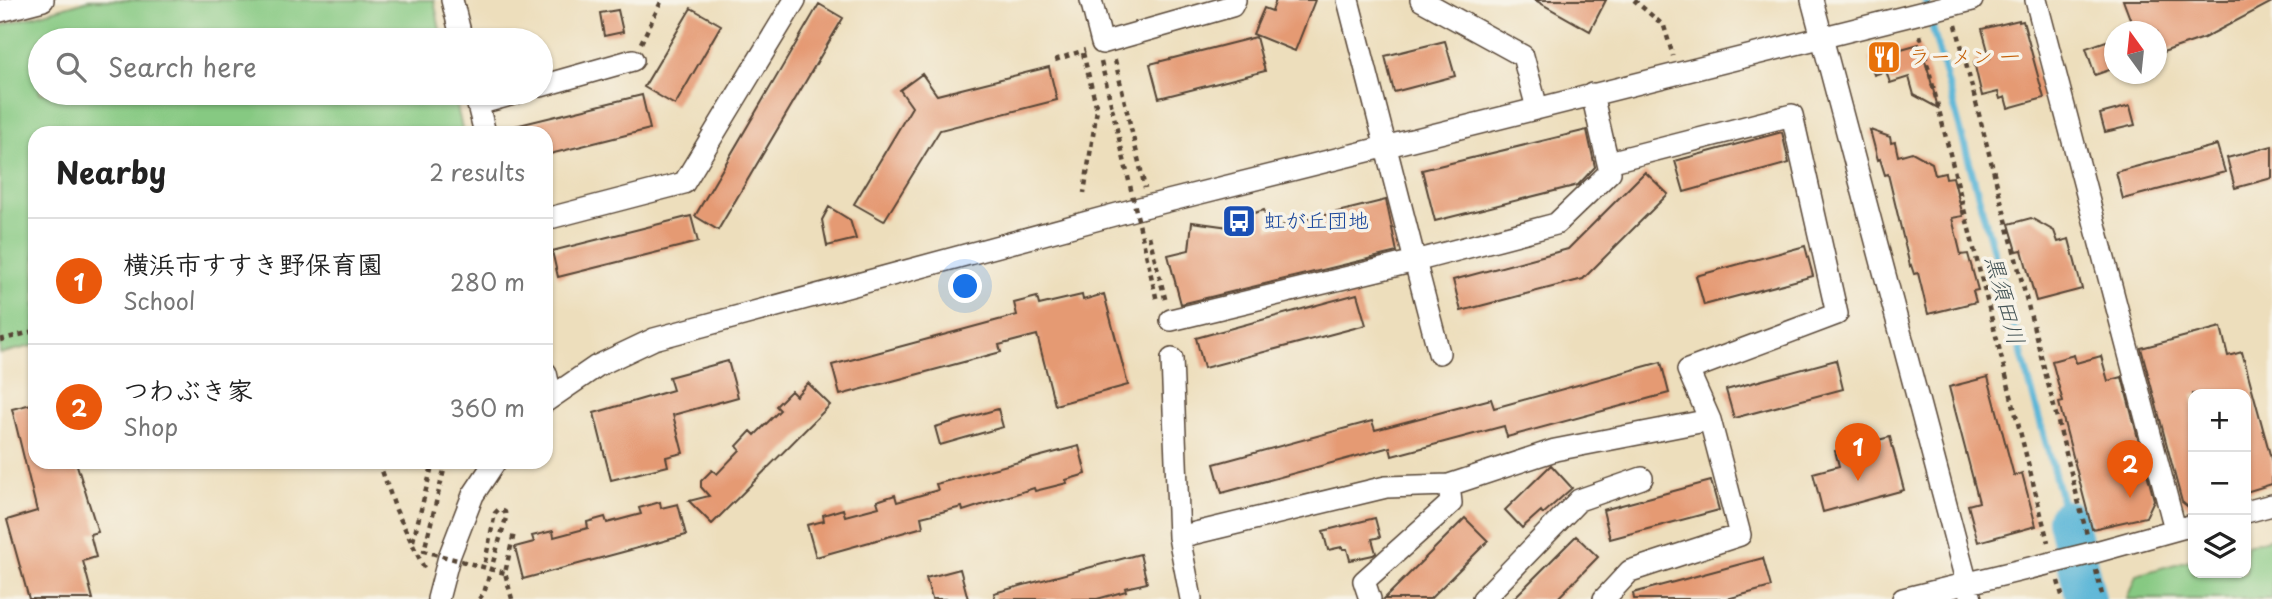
<!DOCTYPE html>
<html lang="en">
<head>
<meta charset="utf-8">
<style>
	:root { --surface:#fff; --page:#f6f6f6; --text:#222; --muted:#767676; --line:#e0e0e0; --accent:#ea580c }
	body { margin:0; font-family:"Playpen Sans","Klee One",sans-serif; background:var(--page); color:var(--text) }
	.controls { position:absolute; right:21px; bottom:21px; display:grid; overflow:hidden; border-radius:14px; box-shadow:0 2px 5px #0004 }
	.controls button { width:63px; height:63px; display:grid; place-items:center; padding:0; border:0; border-bottom:2px solid var(--line); background:var(--surface); color:var(--text); font:35px sans-serif }
	.compass { position:absolute; left:2104px; top:21px; width:63px; height:63px; border-radius:50%; background:var(--surface); box-shadow:0 2px 5px #0004; rotate:345deg }
	.you { position:absolute; left:966px; top:287px; width:24px; height:24px; margin:-18px; border:5px solid #fff; border-radius:50%; background:#1a73e8; box-shadow:0 0 0 10px #1a73e833 }
	.badge { display:grid; place-items:center; width:46px; height:46px; border-radius:50%; background:var(--accent); color:#fff; font-size:23px; font-weight:700 }
	.pin { position:absolute; translate:-50% -58px; filter:drop-shadow(0 2px 4px #0008) }
	.pin::after { content:''; position:absolute; top:37px; width:24px; height:21px; background:inherit; clip-path:polygon(0 0,100% 0,50% 100%) }
	.list { margin:0; padding:0; list-style:none }
	h2 { display:flex; justify-content:space-between; align-items:center; height:91px; margin:0; padding:0 28px; font-size:30px }
	h2 small { font-size:23px; font-weight:400; color:var(--muted) }
	.list li { display:grid; grid-template-columns:46px 1fr auto; gap:21px; align-items:center; box-sizing:border-box; height:126px; padding:0 28px; border-top:2px solid var(--line) }
	.list b { display:block; font-size:26px; white-space:nowrap }
	.list p { margin:0; font-size:23px; white-space:nowrap; color:var(--muted) }
	.list em { font-size:23px; font-style:normal; color:var(--muted) }
	.icon { flex:none; width:38px; height:38px; fill:none; stroke:currentColor; stroke-width:2; stroke-linecap:round; stroke-linejoin:round }
	.map { position:relative; flex:none; width:2272px; height:599px; overflow:hidden }
	.search { position:absolute; background:var(--surface); box-shadow:0 2px 5px #0004; left:28px; top:28px; width:525px; height:77px; display:flex; align-items:center; gap:18px; box-sizing:border-box; padding:0 24px; border-radius:38px; color:var(--muted); font-size:26px }
	.panel { position:absolute; background:var(--surface); box-shadow:0 2px 5px #0004; left:28px; top:126px; width:525px; height:343px; border-radius:21px }
	.map>svg:first-child { display:block }
	.green { fill:#86c982; stroke:#607a50; stroke-width:2 }
	.lines { fill:none; stroke-linecap:round; stroke-linejoin:round }
	.stream { stroke:#59b5d7; stroke-width:7 }
	.river { stroke:#59b5d7; stroke-width:40 }
	.building { fill:#e59a73 }
	.minor-casing { stroke:#564536; stroke-width:24 }
	.path { stroke:#564536; stroke-width:4.5; stroke-dasharray:5 5; stroke-linecap:butt }
	.minor { stroke:#fff; stroke-width:21 }
	.path-bridge { stroke:#564536; stroke-width:4.5; stroke-dasharray:5 5; stroke-linecap:butt }
	.labels { text-anchor:middle; stroke-width:7; stroke-linejoin:round; paint-order:stroke }
	.food-label { font-size:21px; fill:#c56008; stroke:#f7f3e8; text-anchor:start }
	.transit-label { font-size:21px; fill:#164399; stroke:#f7f3e8; text-anchor:start }
	.water-label { font-size:23px; font-style:italic; fill:#445456; stroke:#f7f3e8 }
</style>
</head>
<body>
<div class="map">
<svg width="2272" height="599" viewBox="0 0 2272 599">
	<rect width="100%" height="100%" fill="#f7f3e8"/>
	<filter id="ink" filterUnits="userSpaceOnUse"><feTurbulence type="fractalNoise" baseFrequency=".0143" numOctaves="2"/><feDisplacementMap in="SourceGraphic" scale="14" xChannelSelector="R" yChannelSelector="G"/><feConvolveMatrix kernelMatrix="1 2 1 2 8 2 1 2 1" color-interpolation-filters="sRGB"/></filter>
	<filter id="wash" filterUnits="userSpaceOnUse"><feTurbulence type="fractalNoise" baseFrequency=".00686" numOctaves="4" result="noise"/><feDisplacementMap in="SourceGraphic" scale="28" xChannelSelector="R" yChannelSelector="G"/><feGaussianBlur stdDeviation="1.57" result="paint"/><feColorMatrix in="noise" values="0 0 0 0 0 0 0 0 0 0 0 0 0 0 0 0 0 1.4 0 .05"/><feComposite in="paint" operator="in"/></filter>
	<g filter="url(#wash)">
		<rect width="100%" height="100%" fill="#eddebc"/>
		<!-- green -->
		<path class="green" d="M89,0H434L442,40H40V93H454L463,133H35V345L0,354V26Z
			M2272,538V599H2127L2136,575L2193,559V573H2246V545Z"/>
		<g class="lines">
			<!-- stream -->
			<path class="stream" d="M1925,0L2067,520"/>
			<!-- river -->
			<path class="river" d="M2067,520L2086,599"/>
		</g>
		<g id="blocks">
			<!-- building -->
			<path class="building" d="M1276,0H1315L1295,51L1253,34L1264,8L1272,11Z
				M1535,0H1606L1590,31Z
				M2123,0H2272V2L2204,38L2157,54V32H2135Z
				M819,4L843,18L718,230L695,216Z
				M691,8L721,25L675,105L644,87Z
				M618,10L623,32L604,36L600,13Z
				M2019,20V22L2023,21L2044,98L2008,108L2005,97L2000,99L1998,92L1982,96L1974,62L1990,58L1982,29Z
				M1256,37L1265,71L1159,98L1150,64Z
				M2115,38V68L2095,75L2086,48Z
				M1445,41L1455,76L1394,92L1385,56Z
				M1919,44L1928,70L1938,108L1914,95L1909,77L1890,83L1886,71L1874,75L1869,58Z
				M1049,67L1057,100L940,130L884,221L854,204L912,107L900,90L922,74L937,95Z
				M642,95L650,129L546,155V133H512L511,127Z
				M2130,106L2135,125L2105,132L2100,114Z
				M1587,130L1595,167L1578,185L1435,221L1422,170Z
				M1870,130L1890,137L1891,143L1895,142L1898,156L1912,152L1932,163L1935,175L1945,173L1946,178L1953,177L1963,216L1952,218L1961,255L1968,254L1978,290L1973,291L1976,302L1928,314L1918,273L1914,274L1911,265L1910,266L1888,174L1885,175L1880,159L1878,160Z
				M1782,132L1789,163L1684,192L1675,161Z
				M2217,145L2225,172L2123,199L2116,172Z
				M2272,146V178L2235,188L2227,158Z
				M1645,172L1668,194L1583,279L1461,311L1453,280L1568,249Z
				M1386,200L1397,252L1181,304L1168,255L1189,250L1192,222L1244,229L1241,217L1264,210L1269,229Z
				M829,207L850,220L856,239L827,246L822,220Z
				M691,216L698,242L558,277L552,251Z
				M2031,218L2054,231L2058,242L2069,239L2082,289L2036,301L2022,250L2017,251L2009,224Z
				M1805,246L1813,276L1704,305L1696,276Z
				M1104,294L1128,385L1055,405L1037,335L999,345L1001,352L840,395L832,365L1017,315L1014,303L1037,297L1039,305L1082,295L1083,300Z
				M1357,294L1366,325L1204,368L1196,338Z
				M2221,327L2228,356L2242,352L2272,462V484L2246,492V394H2193V511L2182,502L2141,348Z
				M2074,355L2076,363L2101,356L2108,381L2122,377L2154,500L2146,517L2092,529L2059,403L2063,402L2052,361Z
				M1836,360L1843,389L1734,418L1726,390Z
				M728,361L738,397L673,415L683,453L666,457L668,466L611,480L594,413L673,390L669,377Z
				M1661,362L1669,393L1507,437L1504,426L1392,456L1390,447L1222,493L1214,464L1372,421L1375,430L1491,399L1494,408Z
				M1988,377L2014,476L2022,473L2036,526L1978,542L1968,505L1979,502L1949,387Z
				M808,383L830,405L712,524L689,501L709,496L701,487V481L712,470L717,474L740,450L737,446L751,431L755,435L780,410L776,406L791,391L796,396Z
				M35,403V462H76L98,532L90,534L96,557L83,561L93,599H29L7,520L37,511L12,409Z
				M998,409L1003,427L940,445L935,427Z
				M1890,437L1904,490L1823,512L1813,473L1839,466L1835,451Z
				M1079,446L1086,474L1066,480L1067,483L1035,491L1034,488L963,511L962,507L921,517L923,527L816,557L807,525L824,521L823,515L843,509L845,516L879,507L877,501L895,495L897,502L938,490L936,484Z
				M1551,465L1572,488L1543,514L1541,511L1522,528L1505,510Z
				M1711,481L1719,510L1610,539L1603,510Z
				M660,502L661,508L678,504L686,535L523,579L515,547L534,542L532,536L553,531L554,537L588,528L587,522L605,517L607,523L641,514L639,508Z
				M1375,518L1380,537L1372,539L1376,553L1373,555L1350,560L1347,549H1343L1342,547L1328,550L1323,531Z
				M1465,518L1488,541L1430,599H1384Z
				M1576,536L1598,557L1557,599H1513Z
				M1140,554L1147,583L1125,588L1126,591L1097,599H995L994,593Z
				M1763,558L1771,587L1727,599H1634L1633,593Z
				M960,569L968,599H932L926,578Z"/>
		</g>
	</g>
	<g filter="url(#ink)">
		<use href="#blocks" fill-opacity="0" stroke="#564536" stroke-width="2"/>
		<g class="lines">
			<!-- minor casing -->
			<g class="minor-casing">
				<path id="minor" d="M452,0L462,40
					M1091,0L1102,43L1232,6L1235,0
					M1348,0L1415,261L1556,224L1610,172L1592,94
					M1421,0L1523,56L1537,108
					M1812,0L1971,599
					M2036,0L2175,529
					M0,11L43,0
					M541,86L633,60
					M475,93L485,133
					M478,104L517,93
					M546,219L684,183L795,0
					M1171,320L1415,261L1439,353
					M1172,359L1179,537L1191,599
					M546,373L551,396
					M546,401L597,366L654,339L1136,209L1972,0
					M2246,512L2272,505
					M1179,537L1386,487L1449,485L1555,450L1710,420L1688,370L1837,314L1792,115L1609,162
					M438,599L449,557L473,495L495,462
					M1370,599L1364,581L1451,503L1449,485
					M1483,599L1579,500L1642,478
					M1604,599L1630,571L1740,535L1710,420
					M1903,599L2092,553L2193,525"/>
			</g>
			<!-- path -->
			<path class="path" d="M1634,0L1664,26L1673,56
				M1956,25L2087,535
				M1920,35L2048,542
				M641,43L662,0
				M1083,53L1097,109L1084,193
				M1055,60L1085,50
				M1115,60L1145,188
				M1101,62L1112,108
				M1149,236L1166,302
				M0,340L35,331
				M379,462L396,510L424,568
				M413,541L433,462
				M2096,570L2103,599
				M2058,581L2063,599
				M479,599L484,593L506,518L505,512L499,509L495,513L484,567
				M512,599L505,573L514,533"/>
			<!-- minor -->
			<use href="#minor" class="minor"/>
			<!-- path-bridge -->
			<path class="path-bridge" d="M1112,108L1157,301
				M446,462L424,551L505,573"/>
		</g>
	</g>
	<!-- icons -->
	<defs>
		<g id="restaurant-square" transform="scale(1.75)"><rect x="-9" y="-9" width="18" height="18" rx="4" fill="#e8710a" stroke="#f7f3e8"/><path d="M-5-6h1v4h1v-4h1v4h1v-4h1v5L-1.5 .5V6h-2V.5L-5-1ZM5-6V6H3V1.5H1.5Q1.5-4 5-6Z" fill="#fff"/></g>
		<g id="bus-square" transform="scale(1.75)"><rect x="-9" y="-9" width="18" height="18" rx="4" fill="#1a4fb4" stroke="#f7f3e8"/><path d="M-5-6H5V4H4V6H2V4H-2V6H-4V4H-5ZM-3.5-4V0h7V-4ZM-3.5 1.2v1.5H-2V1.2ZM2 1.2v1.5H3.5V1.2Z" fill="#fff"/></g>
	</defs>
	<g fill-rule="evenodd">
		<use href="#restaurant-square" x="1884" y="57"/>
		<use href="#bus-square" x="1239" y="221"/>
	</g>
	<g class="labels">
		<!-- food labels -->
		<g class="food-label">
			<text x="1909" y="64">ラーメン 一</text>
		</g>
		<!-- transit labels -->
		<g class="transit-label">
			<text x="1264" y="228">虹が丘団地</text>
		</g>
		<!-- water labels -->
		<g class="water-label">
			<text transform="translate(2005 300) rotate(75)" y="8">黒須田川</text>
		</g>
	</g>
</svg>
<div class="controls">
<button>+</button>
<button>−</button>
<button><svg class="icon" aria-label="layers" viewBox="0 0 24 24"><path d="M12 4l9 5-9 5-9-5zM3 14l9 5 9-5"/></svg></button>
</div>
<svg class="compass" viewBox="-18 -18 36 36"><path d="M0-13l5 13h-10z" fill="#e53935"/><path d="M0 13l5-13h-10z" fill="#767676"/></svg>
<div class="you"></div>
<div class="pin badge" style="left:1858px;top:481px">1</div>
<div class="pin badge" style="left:2130px;top:498px">2</div>
<div class="search"><svg class="icon" aria-label="search" viewBox="0 0 24 24"><circle cx="10" cy="10" r="6"/><path d="M15 15l6 6"/></svg>Search here</div>
<section class="panel">
<h2>Nearby<small>2 results</small></h2>
<ul class="list">
<li><span class="badge">1</span><div><b>横浜市すすき野保育園</b><p>School</p></div><em>280 m</em></li>
<li><span class="badge">2</span><div><b>つわぶき家</b><p>Shop</p></div><em>360 m</em></li>
</ul>
</section>
</div>
</body>
</html>
